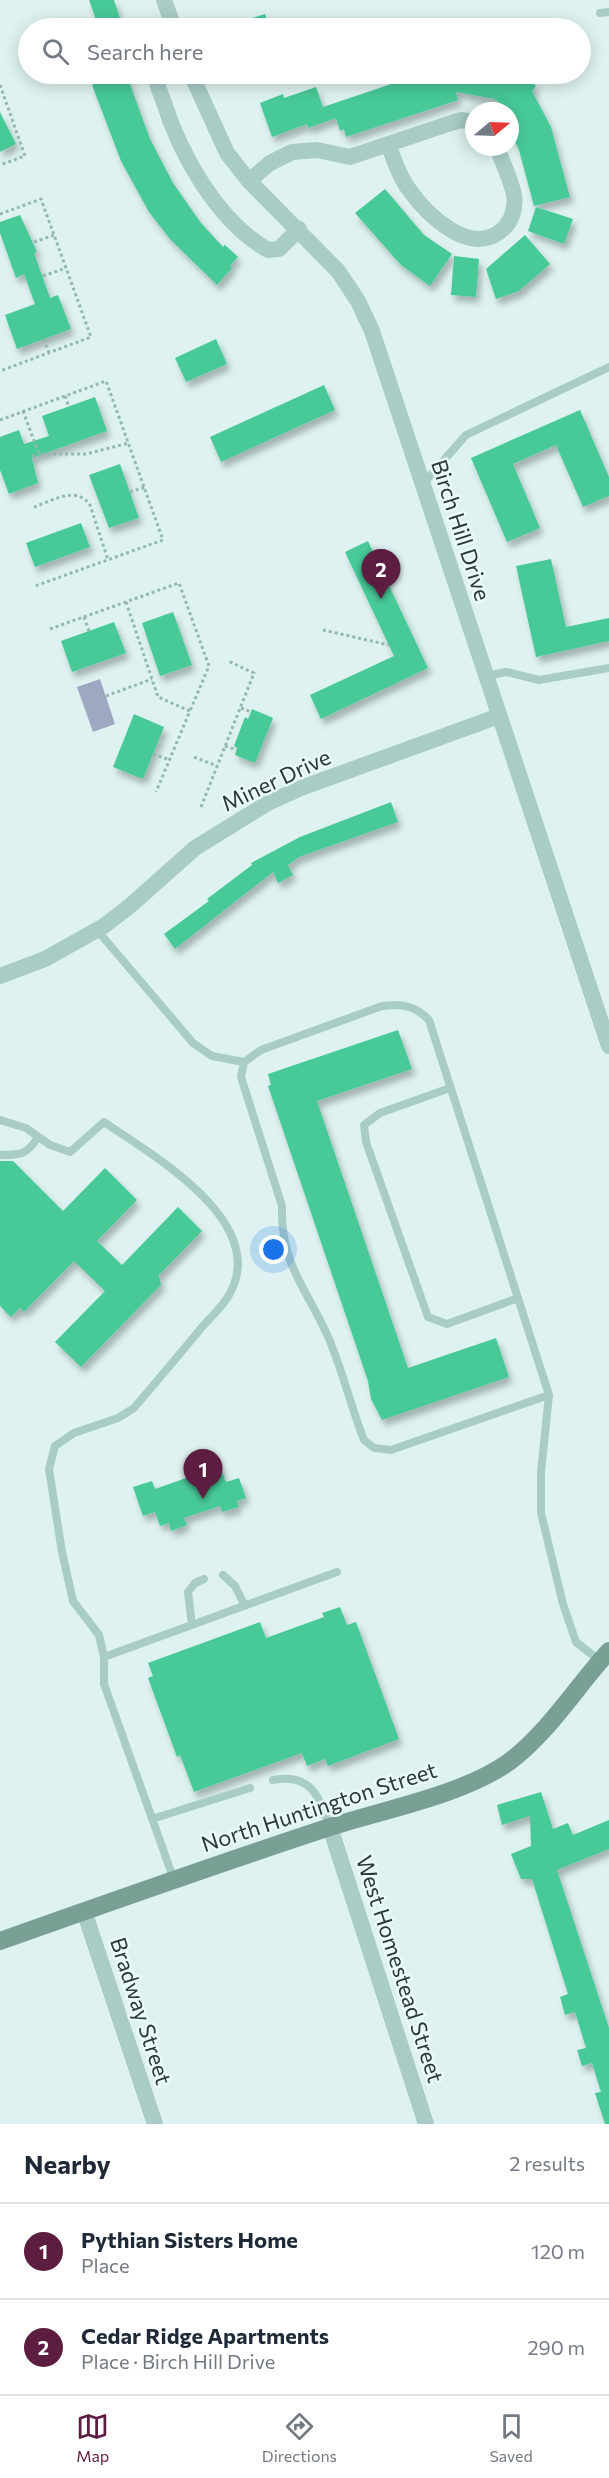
<!DOCTYPE html>
<html lang="en">
<head>
<meta charset="utf-8">
<style>
	:root { --surface:#fff; --page:#f6f6f7; --text:#1f2937; --muted:#747a83; --line:#e0e1e3; --accent:#5c1d40 }
	body { margin:0; font-family:Commissioner,sans-serif; background:var(--page); color:var(--text) }
	.compass { position:absolute; left:465px; top:102px; width:54px; height:54px; border-radius:50%; background:var(--surface); box-shadow:0 3px 15px #0003; rotate:71deg }
	.you { position:absolute; left:274px; top:1250px; width:21px; height:21px; margin:-15px; border:4px solid #fff; border-radius:50%; background:#1a73e8; box-shadow:0 0 0 9px #1a73e833 }
	.badge { display:grid; place-items:center; width:39px; height:39px; border-radius:50%; background:var(--accent); color:#fff; font-size:20px; font-weight:700 }
	.pin { position:absolute; translate:-50% -50px; filter:drop-shadow(0 2px 3px #0008) }
	.pin::after { content:''; position:absolute; top:32px; width:21px; height:18px; background:inherit; clip-path:polygon(0 0,100% 0,50% 100%) }
	.list { margin:0; padding:0; list-style:none }
	h2 { display:flex; justify-content:space-between; align-items:center; height:78px; margin:0; padding:0 24px; font-size:26px }
	h2 small { font-size:20px; font-weight:400; color:var(--muted) }
	.list li { display:grid; grid-template-columns:39px 1fr auto; gap:18px; align-items:center; box-sizing:border-box; height:96px; padding:0 24px; border-top:2px solid var(--line) }
	.list b { display:block; font-size:22px; white-space:nowrap }
	.list p { margin:0; font-size:20px; white-space:nowrap; color:var(--muted) }
	.list em { font-size:20px; font-style:normal; color:var(--muted) }
	.icon { flex:none; width:33px; height:33px; fill:none; stroke:currentColor; stroke-width:2; stroke-linecap:round; stroke-linejoin:round }
	.map { position:relative; flex:none; width:609px; height:2124px; overflow:hidden }
	.search { position:absolute; background:var(--surface); box-shadow:0 3px 15px #0003; left:18px; right:18px; top:18px; height:66px; display:flex; align-items:center; gap:15px; box-sizing:border-box; padding:0 21px; border-radius:33px; color:var(--muted); font-size:22px }
	.sheet { height:270px; background:var(--surface) }
	nav { display:flex; justify-content:space-around; align-items:center; box-sizing:border-box; height:84px; border-top:2px solid var(--line); background:var(--surface); font-size:16px; color:var(--muted) }
	nav a { display:grid; justify-items:center; gap:3px }
	nav .on { color:var(--accent) }
	.map>svg:first-child { display:block }
	.green { fill:#9da8c3 }
	.building { fill:#46c998; filter:url(#shadow) }
	.lines { fill:none; stroke-linecap:round; stroke-linejoin:round }
	.path { stroke:#93b8b1; stroke-width:3; stroke-dasharray:3 3; stroke-linecap:butt }
	.lane { stroke:#a9ccc6; stroke-width:8 }
	.street { stroke:#a9ccc6; stroke-width:16 }
	.secondary { stroke:#7aa096; stroke-width:18 }
	.labels { text-anchor:middle; stroke-width:5; stroke-linejoin:round; paint-order:stroke }
	.street-label { font-size:22px; fill:#293934; stroke:#eafaf9 }
</style>
</head>
<body>
<div class="map">
<svg width="609" height="2124" viewBox="0 0 609 2124">
	<defs>
		<filter id="shadow"><feDropShadow dx="3.5" dy="6" stdDeviation="3" flood-color="#0004"/></filter>
	</defs>
	<rect width="100%" height="100%" fill="#def3f1"/>
	<!-- green -->
	<path class="green" d="M100,679L115,724L93,732L77,687Z"/>
	<!-- building -->
	<path class="building" d="M89,0H114L123,28H99Z
		M265,14L270,28H228L227,26Z
		M421,74H523L536,86L532,91L551,127L570,197L534,206L519,150L510,131V111L495,99L456,92L458,100L346,137L344,129L340,131L336,118L308,128L307,124L272,137L260,103L283,94L284,98L316,87L323,107Z
		M116,76L118,80L127,76L150,139L173,183L201,223L223,247L225,245L238,257L230,266L232,268L217,285L170,239L149,212L121,161L92,85Z
		M0,112L16,144L0,152Z
		M385,189L424,235L452,254L430,286L401,265L355,213Z
		M536,207L573,219L564,244L528,231Z
		M20,215L37,252L34,253L50,298L58,295L71,329L17,349L5,315L35,304L24,274L16,278L0,233V222Z
		M525,235L550,264L519,291L496,299L486,269Z
		M454,256L479,259L476,297L451,295Z
		M216,339L227,364L186,382L175,358Z
		M324,385L335,410L221,462L210,437Z
		M95,397L107,431L32,458L38,483L9,494L0,470V437L19,430L24,444L49,436L42,416Z
		M580,410L609,477V496L583,507L556,445L513,464L540,528L507,542L471,458Z
		M120,464L139,518L109,528L89,475Z
		M81,523L90,547L35,567L26,543Z
		M368,541L428,668L321,719L310,695L394,656L345,552Z
		M551,559L566,627L609,618V641L536,657L516,566Z
		M173,612L192,665L160,676L142,623Z
		M114,622L126,653L72,672L61,641Z
		M252,709L273,718L255,763L235,755L237,748L234,746L245,717L248,719Z
		M134,714L164,727L143,779L113,767Z
		M391,802L398,822L299,857L288,865L293,875L278,883L273,872L175,949L164,934L209,901L207,899L252,865L251,863L300,837Z
		M398,1030L412,1069L317,1101L408,1368L496,1338L509,1377L382,1420L371,1399L368,1381L268,1086L271,1085L268,1074Z
		M0,1161H13L63,1211L105,1168L137,1200L97,1241L122,1265L178,1207L202,1231L159,1275L161,1285L81,1367L55,1342L105,1291L74,1261L24,1312L20,1308L11,1317L0,1306Z
		M220,1466L226,1482L239,1478L246,1498L237,1501L239,1507L222,1512L220,1506L184,1518L187,1525L171,1531L169,1523L160,1526L155,1512L143,1516L133,1487L152,1481L155,1489Z
		M340,1607L347,1625L356,1622L399,1739L328,1766L325,1759L307,1766L302,1753L194,1792L180,1755L177,1757L148,1678L153,1676L148,1663L260,1622L266,1638L324,1617L322,1613Z
		M541,1792L553,1829L568,1823L573,1835L609,1820V1849L557,1870L609,2028V2124H605L595,2093L601,2092L592,2063L582,2066L577,2050L586,2048L575,2012L565,2015L560,1997L568,1994L532,1879H521L511,1854L531,1846L530,1816L502,1825L497,1805Z"/>
	<g class="lines">
		<!-- path -->
		<path class="path" d="M0,85L25,156L0,165
			M0,214L41,199L91,337L0,371
			M34,242L54,235
			M43,276L66,268
			M44,339L49,353
			M65,396L69,407
			M23,411L39,454H86L129,443
			M0,420L106,381L163,540L35,586
			M32,456L39,454
			M130,492L145,487
			M34,507C52,501 76,485 90,505L108,560
			M126,602L158,697L190,711L156,792
			M84,617L89,631
			M50,629L179,583L209,666L190,711
			M323,630L389,645
			M106,696L152,679
			M241,708L251,712
			M225,746L237,750
			M153,754L170,760
			M194,757L217,766
			M201,807L254,673L228,661"/>
		<!-- lane -->
		<path class="lane" d="M600,13L609,12
			M422,485L466,435L609,367
			M486,676L506,672L539,680L609,668
			M97,930L193,1043L212,1056L244,1062
			M450,1088L380,1113L364,1125L366,1142L428,1317L447,1324L518,1298
			M0,1120L26,1128L50,1145L70,1152L104,1122C152,1155 271,1222 229,1295C223,1306 211,1317 202,1327C180,1354 157,1381 134,1408L118,1418L74,1433L55,1446L49,1469L62,1552L73,1601L99,1635L104,1657V1684L174,1880
			M0,1155C21,1155 27,1155 38,1137
			M549,1395L391,1450L374,1448L364,1440C351,1407 343,1372 329,1339C308,1290 280,1265 282,1206L241,1077L244,1062L261,1050L382,1006C403,1004 414,1005 429,1020L549,1395L541,1472V1513L563,1604L576,1642L600,1661
			M223,1575L235,1586L245,1606
			M192,1625L188,1592L195,1583L204,1579
			M104,1657L337,1572
			M273,1780C312,1773 318,1796 330,1827
			M152,1819L250,1788"/>
		<!-- street -->
		<path class="street" d="M164,0L174,28
			M156,74C155,81 160,92 163,100C180,154 217,221 268,250L279,249L299,229
			M191,74L227,153L249,181L338,271L358,301L372,331L609,1046
			M389,146C394,160 399,176 408,188C426,214 471,259 503,229C512,221 516,207 514,195C511,179 502,162 497,147
			M249,181L270,163L292,152L317,150L350,157L451,123L461,120L474,122
			M0,976L45,959L104,926L131,905L195,848L268,803L301,788L499,716
			M330,1827L426,2124
			M84,1911L155,2124"/>
		<!-- secondary -->
		<path class="secondary" d="M0,1941C110,1902 220,1863 330,1827C386,1809 462,1795 509,1762C548,1733 576,1687 609,1651"/>
	</g>
	<g class="labels">
		<!-- street labels -->
		<g class="street-label">
			<text transform="translate(461 530) rotate(72)" y="8">Birch Hill Drive</text>
			<text transform="translate(276 780) rotate(-25)" y="8">Miner Drive</text>
			<text transform="translate(319 1807) rotate(-18)" y="8">North Huntington Street</text>
			<text transform="translate(400 1969) rotate(72)" y="8">West Homestead Street</text>
			<text transform="translate(141 2011) rotate(72)" y="8">Bradway Street</text>
		</g>
	</g>
</svg>
<svg class="compass" viewBox="-18 -18 36 36"><path d="M0-13l5 13h-10z" fill="#e53935"/><path d="M0 13l5-13h-10z" fill="#747a83"/></svg>
<div class="you"></div>
<div class="pin badge" style="left:203px;top:1499px">1</div>
<div class="pin badge" style="left:381px;top:599px">2</div>
<div class="search"><svg class="icon" aria-label="search" viewBox="0 0 24 24"><circle cx="10" cy="10" r="6"/><path d="M15 15l6 6"/></svg>Search here</div>
</div>
<section class="sheet">
<h2>Nearby<small>2 results</small></h2>
<ul class="list">
<li><span class="badge">1</span><div><b>Pythian Sisters Home</b><p>Place</p></div><em>120 m</em></li>
<li><span class="badge">2</span><div><b>Cedar Ridge Apartments</b><p>Place · Birch Hill Drive</p></div><em>290 m</em></li>
</ul>
</section>
<nav>
<a class="on"><svg class="icon" aria-label="map" viewBox="0 0 24 24"><path d="M3 6l6-2 6 2 6-2v14l-6 2-6-2-6 2zM9 4v14M15 6v14"/></svg>Map</a>
<a><svg class="icon" aria-label="directions" viewBox="0 0 24 24"><path d="M12 3l9 9-9 9-9-9zM9 14v-3h6M13 9l2 2-2 2"/></svg>Directions</a>
<a><svg class="icon" aria-label="saved" viewBox="0 0 24 24"><path d="M7 4h10v16l-5-4-5 4z"/></svg>Saved</a>
</nav>
</body>
</html>
